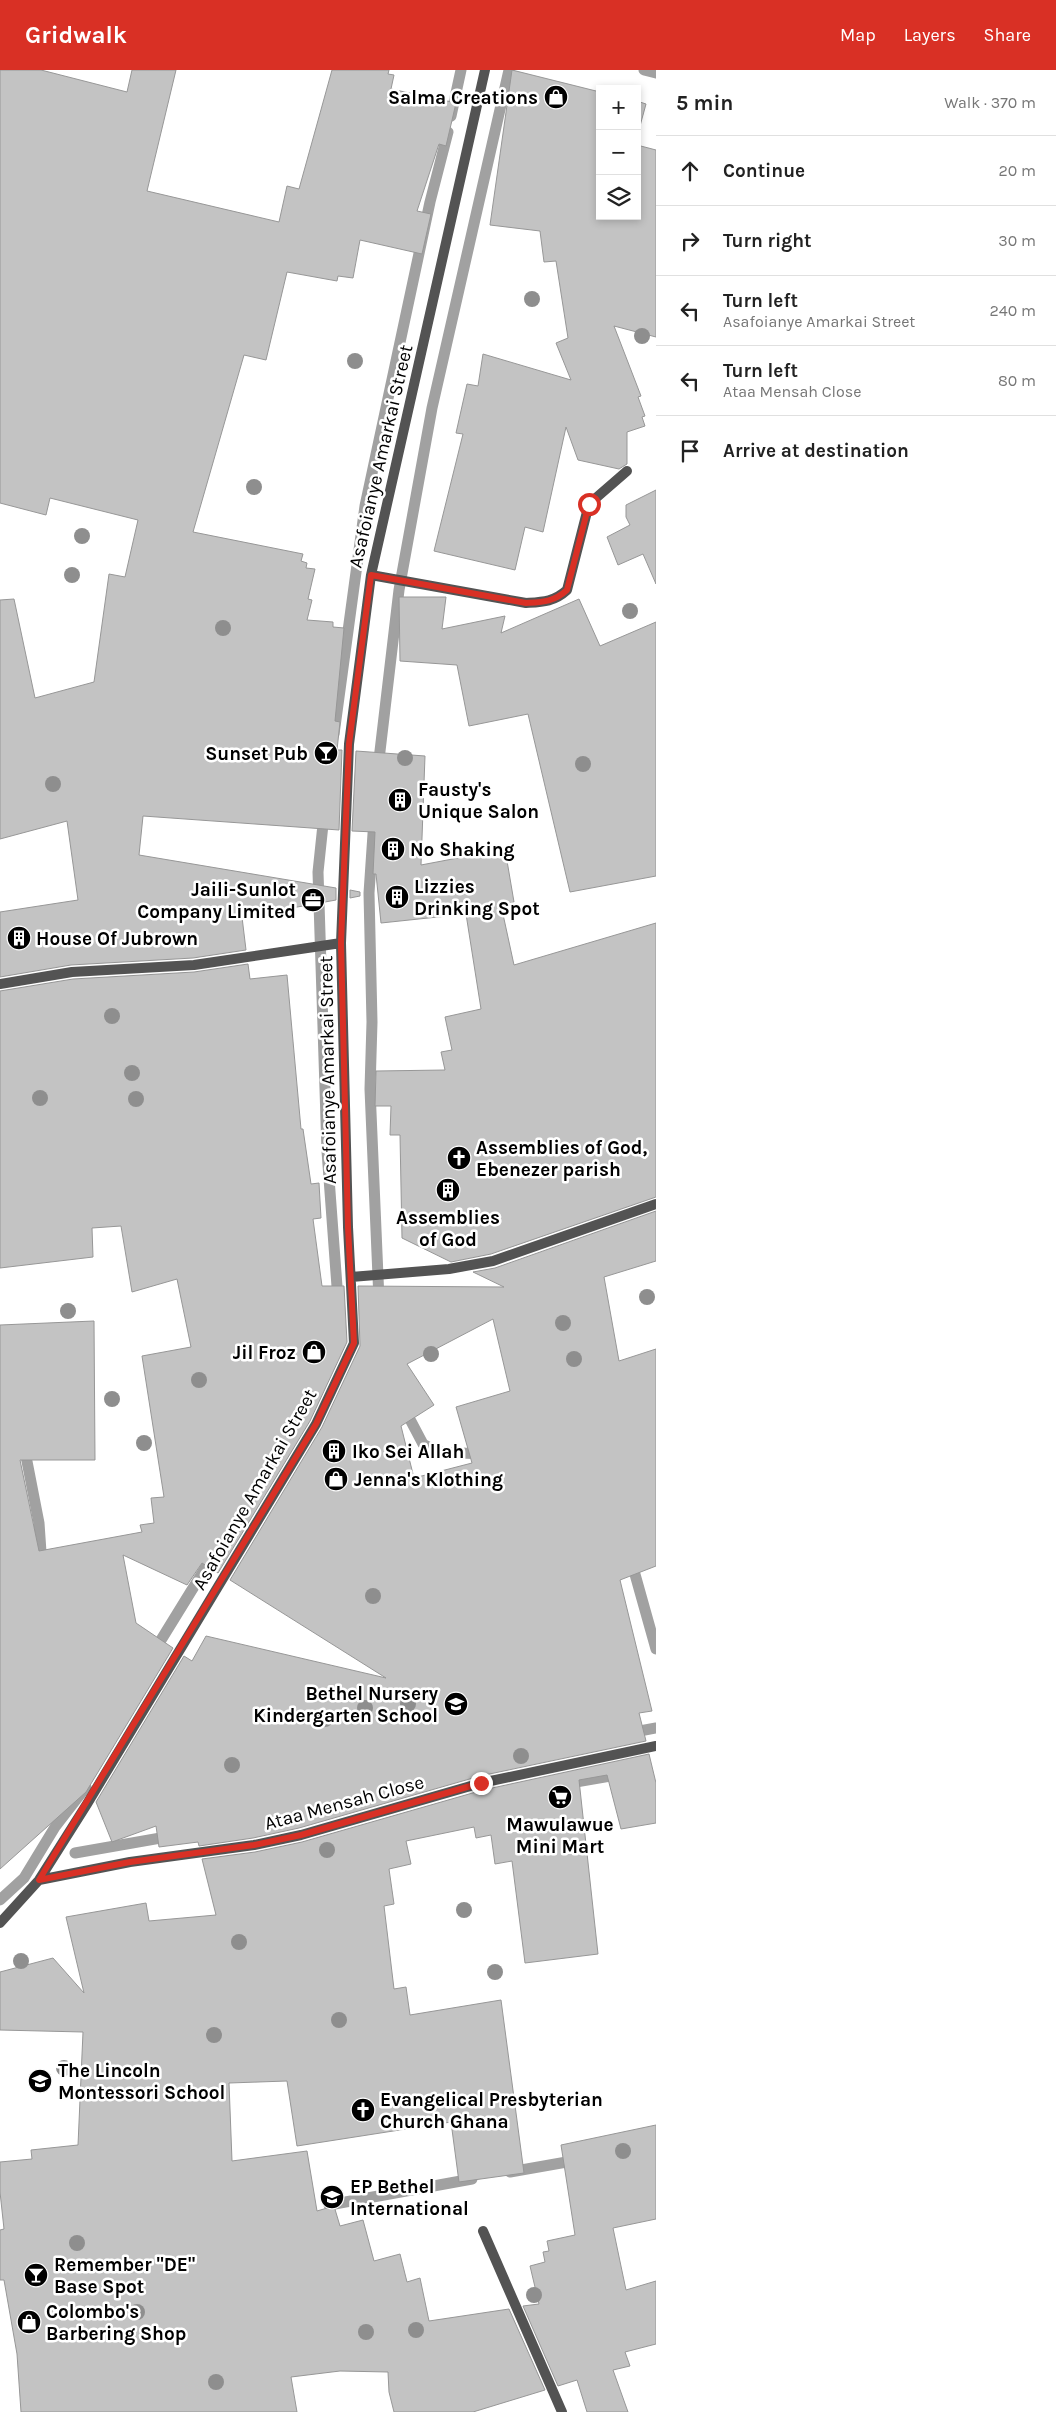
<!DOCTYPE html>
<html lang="en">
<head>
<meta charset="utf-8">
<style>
	:root { --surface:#fff; --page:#f2f2f2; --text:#222; --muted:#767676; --line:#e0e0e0; --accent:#d93025 }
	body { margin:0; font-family:Karla,sans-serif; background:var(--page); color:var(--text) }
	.controls { position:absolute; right:15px; top:15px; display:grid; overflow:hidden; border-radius:0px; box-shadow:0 2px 8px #0003 }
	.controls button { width:45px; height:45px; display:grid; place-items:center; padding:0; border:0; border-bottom:1px solid var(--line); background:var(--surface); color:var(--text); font:25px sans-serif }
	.stop { position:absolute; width:15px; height:15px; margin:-11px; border:4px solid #d93025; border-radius:50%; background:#fff }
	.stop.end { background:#d93025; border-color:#fff; box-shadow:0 1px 5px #0008 }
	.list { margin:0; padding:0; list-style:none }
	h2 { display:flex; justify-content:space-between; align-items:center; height:65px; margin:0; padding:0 20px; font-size:21px }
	h2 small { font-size:16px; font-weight:400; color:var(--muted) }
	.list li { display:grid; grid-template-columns:32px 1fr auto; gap:15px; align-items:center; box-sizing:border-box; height:70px; padding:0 20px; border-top:1px solid var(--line) }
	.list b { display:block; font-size:19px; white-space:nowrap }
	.list p { margin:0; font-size:16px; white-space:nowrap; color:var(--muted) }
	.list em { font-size:16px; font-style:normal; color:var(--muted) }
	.icon { flex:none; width:28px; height:28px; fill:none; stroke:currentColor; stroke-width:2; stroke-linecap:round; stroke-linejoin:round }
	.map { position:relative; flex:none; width:656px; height:2342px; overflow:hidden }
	header { display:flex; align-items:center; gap:30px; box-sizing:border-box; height:70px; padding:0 25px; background:var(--accent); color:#fff }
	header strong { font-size:24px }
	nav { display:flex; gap:28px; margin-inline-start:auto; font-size:18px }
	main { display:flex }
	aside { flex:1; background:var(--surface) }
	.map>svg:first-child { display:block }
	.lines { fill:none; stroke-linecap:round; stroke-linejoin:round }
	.stream { stroke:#a1a1a1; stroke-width:11 }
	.building { fill:#c3c3c3; stroke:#979797; fill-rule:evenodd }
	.service { stroke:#535353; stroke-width:10 }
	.minor { stroke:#535353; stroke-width:10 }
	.tree { fill:#8e8e8e }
	.route { stroke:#d93025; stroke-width:6 }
	.labels { text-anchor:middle; stroke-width:5; stroke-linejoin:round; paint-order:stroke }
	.poi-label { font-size:19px; font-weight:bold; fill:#000; stroke:#fff; text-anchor:start }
	.street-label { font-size:19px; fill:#000; stroke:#fff }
</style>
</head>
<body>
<header>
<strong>Gridwalk</strong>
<nav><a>Map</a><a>Layers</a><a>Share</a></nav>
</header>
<main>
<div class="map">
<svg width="656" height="2342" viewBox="0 0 656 2342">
	<rect width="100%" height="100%" fill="#fff"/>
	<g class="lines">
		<!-- stream -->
		<path class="stream" d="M644,0L656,3
			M451,46L461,0
			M334,664L365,436L430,132L448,62
			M378,698L399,520L432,338L509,0
			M324,745L318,802L327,1081L338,1230
			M374,749L369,823L372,952L370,1019L379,1230
			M404,1338L423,1374L438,1382L484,1384
			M24,1376L39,1453L41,1482
			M631,1490L656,1579
			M153,1583L214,1484
			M629,1663L656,1658
			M564,1714L622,1704
			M75,1783L172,1766
			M0,1830L24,1808L55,1757L86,1717
			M510,2102L578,2090
			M329,2135L472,2109"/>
	</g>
	<!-- building -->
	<path class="building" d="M0,0H41L127,22L132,0H176L147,121L279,152L287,116L299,119L332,0H389L388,4L394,5L391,19L456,33L446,76L439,74L417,141L431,144L422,184L360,170L353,208L338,206L337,211L287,202L266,290L244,285L193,462L303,484L301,491L307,493L306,498L315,499L308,529L312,530L307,550L333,552V557L344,558L335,651L340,652L337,680H342L339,760L143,746L139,785L336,818V830L242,847L246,880L193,888L71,895L0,907V842L78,830L67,751L0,769V530L14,529L35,628L94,612L109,504L125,507L138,450L50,428L46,445L0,433Z
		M512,0L600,22V146H637V75L656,80V267L614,256L641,326L638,327L645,346L642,347L645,356L627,362V394L619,399L578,390L566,357L543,462L525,457L515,500L434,481L463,364L456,363L467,314L478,316L483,284L571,310L556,273L568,268L556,191L544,192L540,161L490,155Z
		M637,31L646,34L637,67Z
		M656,420V514L643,484L618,495L607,467L630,455L626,447V435Z
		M399,527H446L442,559L505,546L501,563L579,529L600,576L656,552V806L570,822L528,644L469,656L457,595L400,591Z
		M356,681L425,686L421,795L505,779L514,832L501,835L514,895L656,853V1127L491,1184L451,1192L402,1168L400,1065H390L391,1036H375L376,1001L445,1000L441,982L452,980L445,947L481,939L466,844L381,853L376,804H373L375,762L352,761Z
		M350,820L360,822V826L350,828Z
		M248,894L250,909L287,905L301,1059H303L311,1114L319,1113L321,1148L313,1149L322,1216H344L347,1272L310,1351L218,1503L202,1493L187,1515L123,1485L136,1553L173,1578L86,1722L0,1799V1255L94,1251L95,1390H20L39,1481L142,1462L140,1455L154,1453L151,1428L164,1427L142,1286L191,1277L177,1209L132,1222L121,1156L92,1158L93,1187L0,1198V921L73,909L194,902Z
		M656,1141V1191L604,1207L619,1291L656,1279V1496L620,1510L652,1641L639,1643L646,1671L480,1706L299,1758L253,1768L199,1776L198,1772L159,1777L156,1756L112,1772L96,1732L184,1586L192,1591L206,1566L386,1608L230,1510L322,1357L360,1276L358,1216L504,1217L473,1202L495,1198ZM493,1249L510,1321L456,1337L472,1393L414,1408L401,1356L434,1335L407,1294Z
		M649,1684L656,1713V1753L621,1759L607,1705L579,1710L598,1884L525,1893L512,1791L495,1794L491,1765L476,1768L474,1757L406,1771L411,1794L389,1799L394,1834L384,1836L394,1919L406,1917L410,1945L501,1930L524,2103L459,2112L451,2052L297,2076L287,2011L229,2013L232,2091L307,2081L317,2141L334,2136L340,2156L363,2150L374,2191L400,2184L407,2212L420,2208L429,2251L509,2239L545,2320L473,2342H394L389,2322L388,2302L340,2301L291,2307L297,2342H21L17,2284L4,2210H0V2160L4,2159L0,2122V2092L32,2089L31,2080L78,2075L83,1962L0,1960V1902L53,1888L84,1923L66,1847L146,1833L149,1851L216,1845L202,1789L255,1782L302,1772L483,1720Z
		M656,2055V2149L613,2158L626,2220L656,2211V2274L625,2282L630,2296L613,2300L628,2342H587L577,2310L558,2316L523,2236L539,2234L530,2196L545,2192L543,2182L549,2181L547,2171L575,2165L561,2075Z"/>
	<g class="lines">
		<!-- service -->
		<path class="service" d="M483,2161L562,2342"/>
		<!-- minor -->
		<path class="minor" d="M371,505L526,533C542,532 554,532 567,520L589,434L627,401
			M0,914L72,902L194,895L341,873
			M351,1207L449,1199L493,1191L656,1134
			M39,1810L130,1792L254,1775L301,1765L481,1713L656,1676
			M0,1853L39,1810L87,1734L316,1354L354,1273L348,1157L341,873L349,674L371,505L485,0"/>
	</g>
	<!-- trees -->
	<g class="tree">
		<circle cx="532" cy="229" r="8"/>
		<circle cx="642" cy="266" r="8"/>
		<circle cx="355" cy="291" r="8"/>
		<circle cx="254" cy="417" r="8"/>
		<circle cx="82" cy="466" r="8"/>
		<circle cx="72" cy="505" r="8"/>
		<circle cx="630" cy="541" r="8"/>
		<circle cx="223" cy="558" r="8"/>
		<circle cx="405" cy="688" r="8"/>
		<circle cx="583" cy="694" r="8"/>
		<circle cx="53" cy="714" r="8"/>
		<circle cx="112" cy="946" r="8"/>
		<circle cx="132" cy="1003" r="8"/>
		<circle cx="40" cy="1028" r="8"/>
		<circle cx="136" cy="1029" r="8"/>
		<circle cx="647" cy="1227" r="8"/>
		<circle cx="68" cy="1241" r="8"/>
		<circle cx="563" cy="1253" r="8"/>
		<circle cx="431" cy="1284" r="8"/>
		<circle cx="574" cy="1289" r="8"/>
		<circle cx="199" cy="1310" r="8"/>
		<circle cx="112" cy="1329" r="8"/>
		<circle cx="144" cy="1373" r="8"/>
		<circle cx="373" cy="1526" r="8"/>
		<circle cx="408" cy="1634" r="8"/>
		<circle cx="365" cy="1638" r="8"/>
		<circle cx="325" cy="1649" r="8"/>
		<circle cx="521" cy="1686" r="8"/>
		<circle cx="232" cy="1695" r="8"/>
		<circle cx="327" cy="1780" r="8"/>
		<circle cx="464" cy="1840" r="8"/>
		<circle cx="239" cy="1872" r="8"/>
		<circle cx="21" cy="1891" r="8"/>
		<circle cx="495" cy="1902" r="8"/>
		<circle cx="339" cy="1950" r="8"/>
		<circle cx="214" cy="1965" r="8"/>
		<circle cx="64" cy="1998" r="8"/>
		<circle cx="623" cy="2081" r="8"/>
		<circle cx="77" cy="2173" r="8"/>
		<circle cx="534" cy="2225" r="8"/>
		<circle cx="137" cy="2242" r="8"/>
		<circle cx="416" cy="2260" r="8"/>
		<circle cx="366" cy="2262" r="8"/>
		<circle cx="216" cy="2312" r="8"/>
	</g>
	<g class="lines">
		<!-- route -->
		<path class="route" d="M481,1713L301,1765L254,1775L130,1792L39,1810L316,1354L354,1273L348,1157L341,873L349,674L371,505L526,533C542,532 554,532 567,520L589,434"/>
	</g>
	<!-- icons -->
	<defs>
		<g id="shop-disc" transform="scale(1.25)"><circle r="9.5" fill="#000" stroke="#fff"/><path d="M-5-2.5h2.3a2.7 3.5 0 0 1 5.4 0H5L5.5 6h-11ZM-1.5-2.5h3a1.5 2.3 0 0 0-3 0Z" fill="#fff"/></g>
		<g id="bar-disc" transform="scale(1.25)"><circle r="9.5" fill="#000" stroke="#fff"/><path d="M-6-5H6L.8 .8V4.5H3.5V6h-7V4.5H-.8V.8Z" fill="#fff"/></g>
		<g id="building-disc" transform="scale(1.25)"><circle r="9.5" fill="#000" stroke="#fff"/><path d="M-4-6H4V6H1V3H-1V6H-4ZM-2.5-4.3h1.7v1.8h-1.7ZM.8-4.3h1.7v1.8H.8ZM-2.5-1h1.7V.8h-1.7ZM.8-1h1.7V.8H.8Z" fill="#fff"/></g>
		<g id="office-disc" transform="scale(1.25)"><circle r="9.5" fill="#000" stroke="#fff"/><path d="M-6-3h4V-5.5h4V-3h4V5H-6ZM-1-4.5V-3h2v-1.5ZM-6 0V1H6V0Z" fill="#fff"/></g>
		<g id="church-disc" transform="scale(1.25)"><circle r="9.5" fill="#000" stroke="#fff"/><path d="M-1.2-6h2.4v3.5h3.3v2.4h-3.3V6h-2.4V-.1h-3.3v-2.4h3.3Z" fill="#fff"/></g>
		<g id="school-disc" transform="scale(1.25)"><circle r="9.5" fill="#000" stroke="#fff"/><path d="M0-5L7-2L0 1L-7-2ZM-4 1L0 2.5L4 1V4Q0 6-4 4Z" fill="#fff"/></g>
		<g id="supermarket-disc" transform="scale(1.25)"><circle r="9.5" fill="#000" stroke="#fff"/><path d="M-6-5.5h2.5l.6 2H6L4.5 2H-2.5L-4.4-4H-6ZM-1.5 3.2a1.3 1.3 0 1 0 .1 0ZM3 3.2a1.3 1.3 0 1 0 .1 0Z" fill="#fff"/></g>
	</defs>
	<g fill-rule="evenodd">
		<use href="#shop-disc" x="556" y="27"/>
		<use href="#bar-disc" x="326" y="683"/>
		<use href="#building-disc" x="400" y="730"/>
		<use href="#building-disc" x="393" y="779"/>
		<use href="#building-disc" x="397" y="827"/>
		<use href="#office-disc" x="313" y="830"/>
		<use href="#building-disc" x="19" y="868"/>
		<use href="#church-disc" x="459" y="1088"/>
		<use href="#building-disc" x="448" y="1120"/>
		<use href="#shop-disc" x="314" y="1282"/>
		<use href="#building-disc" x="334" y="1381"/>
		<use href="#shop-disc" x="336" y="1409"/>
		<use href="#school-disc" x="456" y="1634"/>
		<use href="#supermarket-disc" x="560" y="1727"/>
		<use href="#school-disc" x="40" y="2011"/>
		<use href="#church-disc" x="363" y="2040"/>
		<use href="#school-disc" x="332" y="2127"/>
		<use href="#bar-disc" x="36" y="2205"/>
		<use href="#shop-disc" x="29" y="2252"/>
	</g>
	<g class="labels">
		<!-- poi labels -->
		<g class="poi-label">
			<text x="538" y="34" text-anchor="end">Salma Creations</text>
			<text x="308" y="690" text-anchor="end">Sunset Pub</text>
			<text x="418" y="726">Fausty's<tspan x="418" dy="22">Unique Salon</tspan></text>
			<text x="410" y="786">No Shaking</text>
			<text x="414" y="823">Lizzies<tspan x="414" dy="22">Drinking Spot</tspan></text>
			<text x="296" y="826" text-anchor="end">Jaili-Sunlot<tspan x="296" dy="22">Company Limited</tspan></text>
			<text x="36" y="875">House Of Jubrown</text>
			<text x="476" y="1084">Assemblies of God,<tspan x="476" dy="22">Ebenezer parish</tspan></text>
			<text x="448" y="1154" text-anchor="middle">Assemblies<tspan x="448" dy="22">of God</tspan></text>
			<text x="296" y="1289" text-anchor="end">Jil Froz</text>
			<text x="352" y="1388">Iko Sei Allah</text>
			<text x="354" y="1416">Jenna's Klothing</text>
			<text x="438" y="1630" text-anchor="end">Bethel Nursery<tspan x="438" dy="22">Kindergarten School</tspan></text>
			<text x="560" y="1761" text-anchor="middle">Mawulawue<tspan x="560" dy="22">Mini Mart</tspan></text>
			<text x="58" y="2007">The Lincoln<tspan x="58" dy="22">Montessori School</tspan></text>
			<text x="380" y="2036">Evangelical Presbyterian<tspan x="380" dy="22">Church Ghana</tspan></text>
			<text x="350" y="2123">EP Bethel<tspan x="350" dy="22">International</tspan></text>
			<text x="54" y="2201">Remember "DE"<tspan x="54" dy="22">Base Spot</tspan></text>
			<text x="46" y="2248">Colombo's<tspan x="46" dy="22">Barbering Shop</tspan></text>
		</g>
		<!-- street labels -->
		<g class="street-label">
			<text transform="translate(380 386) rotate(-77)" y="7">Asafoianye Amarkai Street</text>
			<text transform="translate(327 1000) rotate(-91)" y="7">Asafoianye Amarkai Street</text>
			<text transform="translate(254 1419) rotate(-60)" y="7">Asafoianye Amarkai Street</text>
			<text transform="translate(344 1732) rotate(-15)" y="7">Ataa Mensah Close</text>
		</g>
	</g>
</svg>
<div class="controls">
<button>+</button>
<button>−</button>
<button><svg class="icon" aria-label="layers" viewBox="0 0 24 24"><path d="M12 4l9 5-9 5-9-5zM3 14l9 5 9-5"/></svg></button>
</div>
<div class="stop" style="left:589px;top:434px"></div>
<div class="stop end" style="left:481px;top:1713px"></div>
</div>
<aside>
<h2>5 min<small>Walk · 370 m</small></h2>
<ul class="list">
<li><svg class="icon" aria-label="ahead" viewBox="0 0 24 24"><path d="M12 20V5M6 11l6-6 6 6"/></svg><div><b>Continue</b></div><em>20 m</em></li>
<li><svg class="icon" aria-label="right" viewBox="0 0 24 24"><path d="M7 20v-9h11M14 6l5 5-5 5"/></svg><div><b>Turn right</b></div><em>30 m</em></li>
<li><svg class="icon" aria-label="left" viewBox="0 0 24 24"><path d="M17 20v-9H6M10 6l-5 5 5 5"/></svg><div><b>Turn left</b><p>Asafoianye Amarkai Street</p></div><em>240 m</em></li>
<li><svg class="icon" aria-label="left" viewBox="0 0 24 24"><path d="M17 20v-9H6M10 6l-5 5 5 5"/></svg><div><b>Turn left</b><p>Ataa Mensah Close</p></div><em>80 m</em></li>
<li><svg class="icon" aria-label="arrive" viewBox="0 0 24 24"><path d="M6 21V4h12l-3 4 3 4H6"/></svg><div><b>Arrive at destination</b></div></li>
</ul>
</aside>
</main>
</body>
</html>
